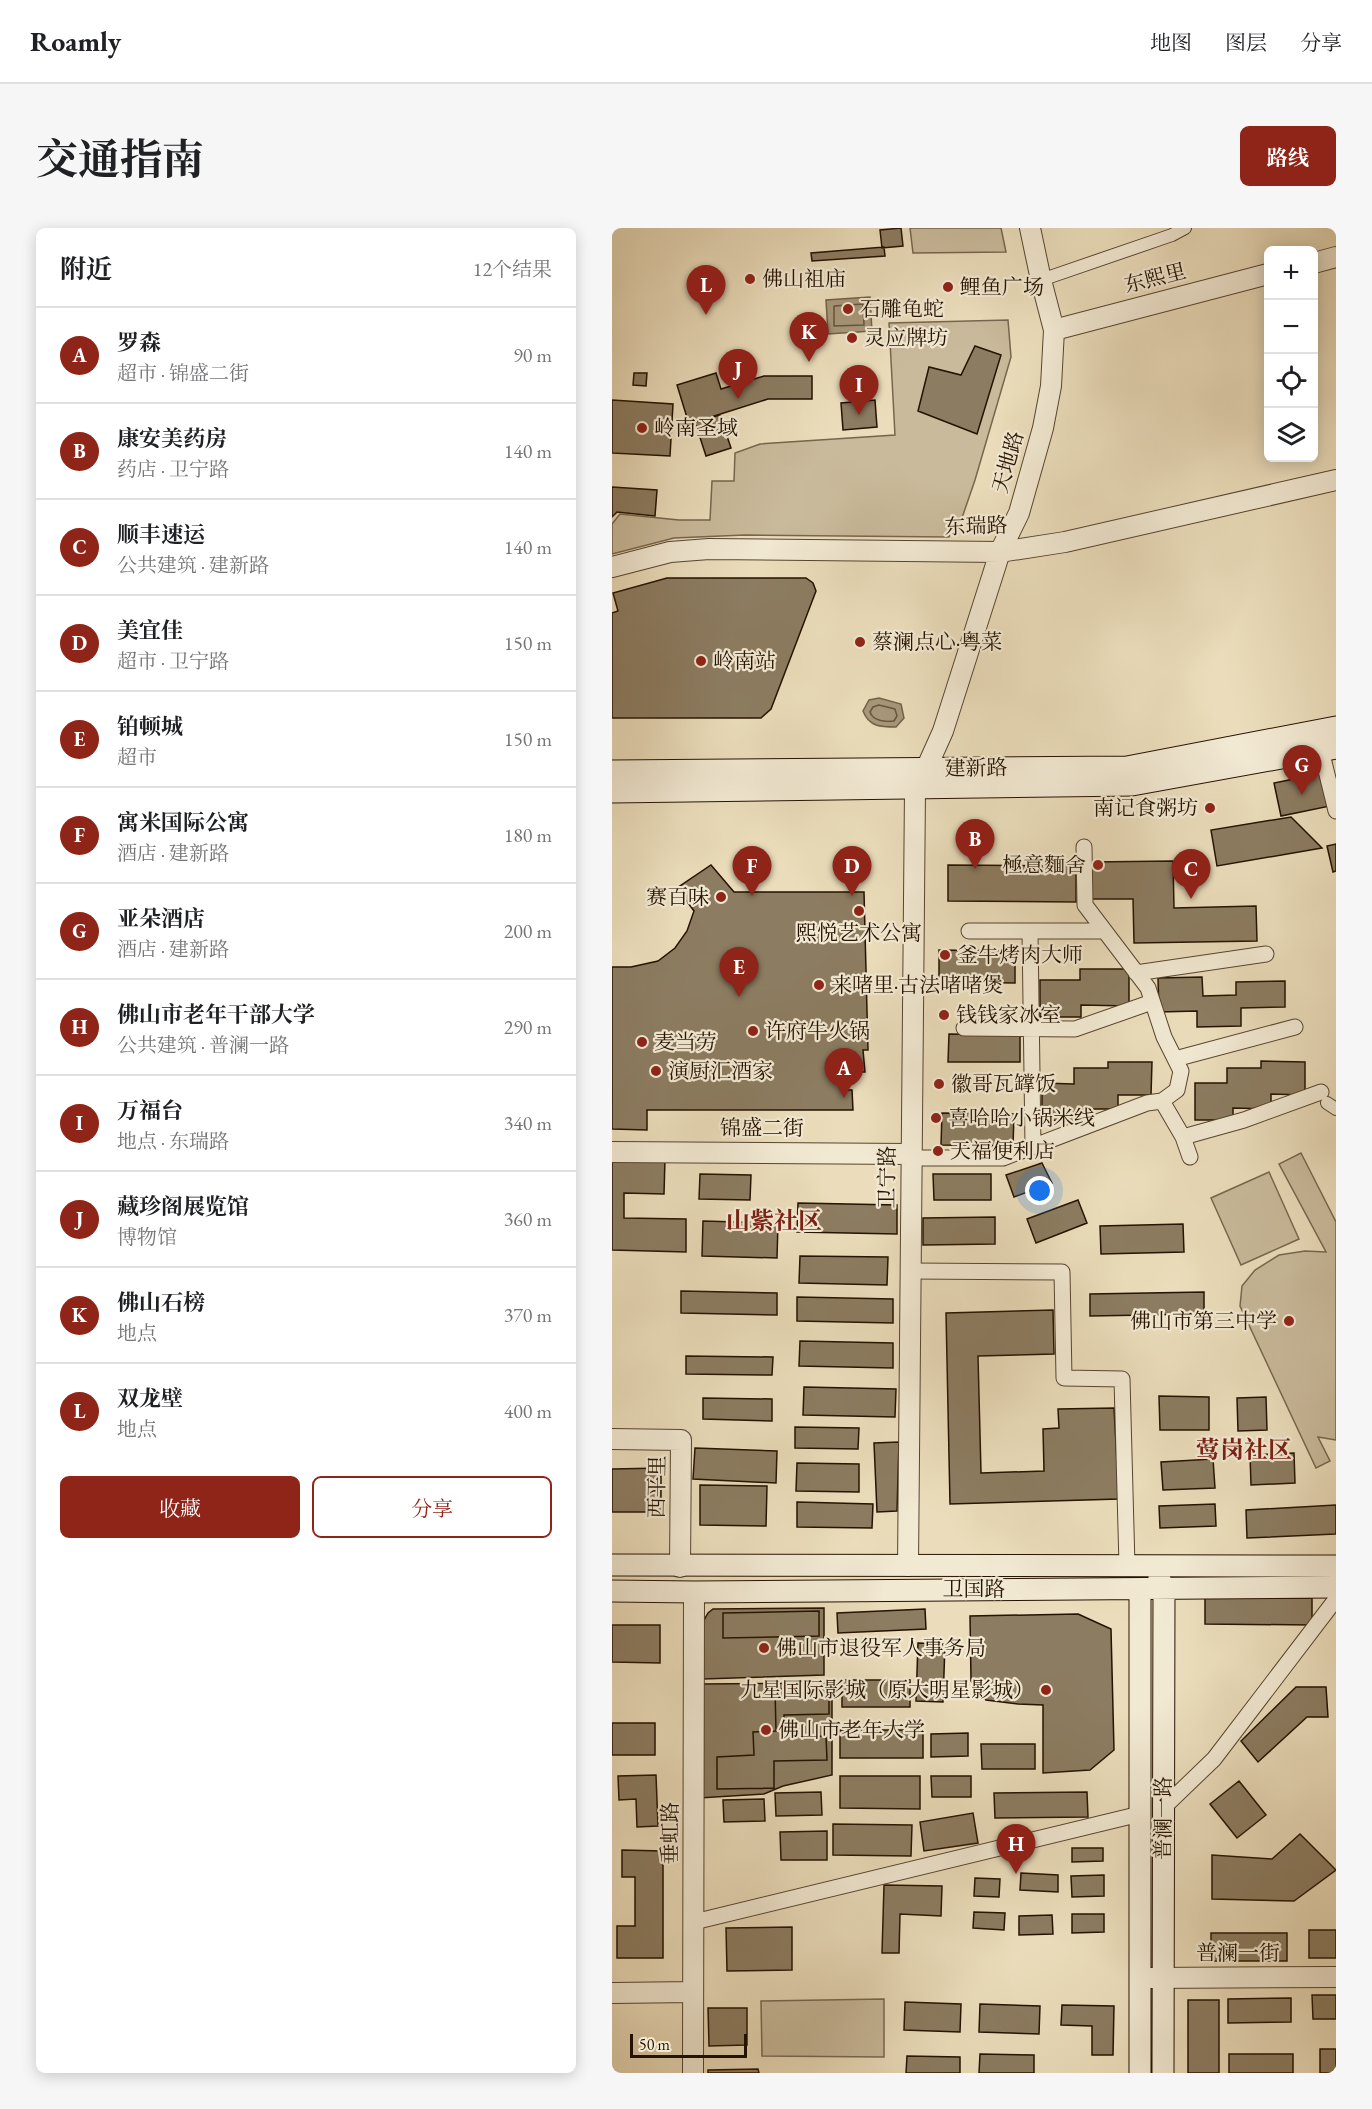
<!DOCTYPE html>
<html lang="zh">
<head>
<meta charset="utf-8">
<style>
	:root { --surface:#fff; --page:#f6f6f6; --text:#202124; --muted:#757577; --line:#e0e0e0; --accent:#8f2418 }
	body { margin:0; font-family:"EB Garamond","Noto Serif SC",serif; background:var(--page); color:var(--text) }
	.controls { position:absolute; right:18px; top:18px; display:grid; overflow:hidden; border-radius:9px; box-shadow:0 3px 15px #0003 }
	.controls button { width:54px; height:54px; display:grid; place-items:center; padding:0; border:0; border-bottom:2px solid var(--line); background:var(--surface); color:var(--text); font:30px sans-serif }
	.scale { position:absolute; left:18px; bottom:15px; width:117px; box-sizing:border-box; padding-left:6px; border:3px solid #251200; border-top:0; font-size:16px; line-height:21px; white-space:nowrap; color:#251200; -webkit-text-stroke:4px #f2e9d3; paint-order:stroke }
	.you { position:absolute; left:428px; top:963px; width:21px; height:21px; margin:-15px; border:4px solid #fff; border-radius:50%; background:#1a73e8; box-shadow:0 0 0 9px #1a73e833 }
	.badge { display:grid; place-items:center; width:39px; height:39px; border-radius:50%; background:var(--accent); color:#fff; font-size:20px; font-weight:700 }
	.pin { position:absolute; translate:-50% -50px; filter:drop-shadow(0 2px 3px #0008) }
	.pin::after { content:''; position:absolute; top:32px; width:21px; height:18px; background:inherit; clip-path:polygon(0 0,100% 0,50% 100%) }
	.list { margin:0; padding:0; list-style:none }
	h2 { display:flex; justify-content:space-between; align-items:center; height:78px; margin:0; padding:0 24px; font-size:26px }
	h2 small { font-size:20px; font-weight:400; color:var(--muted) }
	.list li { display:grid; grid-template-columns:39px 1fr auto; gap:18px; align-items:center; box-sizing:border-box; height:96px; padding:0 24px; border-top:2px solid var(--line) }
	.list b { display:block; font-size:22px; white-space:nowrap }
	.list p { margin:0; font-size:20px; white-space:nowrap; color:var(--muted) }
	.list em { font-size:20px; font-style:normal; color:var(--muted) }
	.actions { display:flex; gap:12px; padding:18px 24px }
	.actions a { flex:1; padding:14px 0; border:2px solid var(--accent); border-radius:9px; text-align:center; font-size:21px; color:var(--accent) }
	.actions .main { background:var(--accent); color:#fff }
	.icon { flex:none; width:33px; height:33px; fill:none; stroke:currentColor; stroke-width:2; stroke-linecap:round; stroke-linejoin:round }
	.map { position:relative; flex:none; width:724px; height:1845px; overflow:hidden; border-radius:9px }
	header { display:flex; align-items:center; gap:36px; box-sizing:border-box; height:84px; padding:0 30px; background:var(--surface); border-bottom:2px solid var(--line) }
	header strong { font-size:28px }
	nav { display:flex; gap:33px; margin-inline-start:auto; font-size:21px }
	.intro { display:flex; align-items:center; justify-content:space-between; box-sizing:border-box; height:144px; padding:0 36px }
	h1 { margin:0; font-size:42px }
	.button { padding:15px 27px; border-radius:9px; background:var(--accent); color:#fff; font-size:21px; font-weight:700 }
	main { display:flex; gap:36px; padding:0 36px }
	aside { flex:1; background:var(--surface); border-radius:9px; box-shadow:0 3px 15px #0003 }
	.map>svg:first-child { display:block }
	.green { fill:#c9ba9b; stroke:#77664e; stroke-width:1.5 }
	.water { fill:#a8987b; stroke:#74624a; stroke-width:1.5 }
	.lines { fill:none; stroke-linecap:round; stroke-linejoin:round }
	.shore { stroke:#66553e; stroke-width:1.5 }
	.building { fill:#8c7c61; stroke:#251200; stroke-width:1.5 }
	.pedestrian-casing { stroke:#56452f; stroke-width:14 }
	.minor-casing { stroke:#56452f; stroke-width:17 }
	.tertiary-casing { stroke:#56452f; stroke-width:22 }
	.secondary-casing { stroke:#251200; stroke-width:23 }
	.pedestrian { stroke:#f2e9d3; stroke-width:12 }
	.minor { stroke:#f2e9d3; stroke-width:15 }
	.tertiary { stroke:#f2e9d3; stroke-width:20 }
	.secondary { stroke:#f2e9d3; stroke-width:21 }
	.poi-dot { fill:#8f2418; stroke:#f2e9d3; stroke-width:2 }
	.labels { text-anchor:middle; stroke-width:4.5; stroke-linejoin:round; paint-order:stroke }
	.street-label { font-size:21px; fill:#251200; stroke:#f2e9d3 }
	.poi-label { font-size:21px; fill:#251200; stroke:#f2e9d3; text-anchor:start }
	.quarter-label { font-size:24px; font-weight:bold; fill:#7a1f14; stroke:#f2e9d3 }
</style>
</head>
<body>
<header>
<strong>Roamly</strong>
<nav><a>地图</a><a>图层</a><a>分享</a></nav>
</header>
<div class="intro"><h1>交通指南</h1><a class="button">路线</a></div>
<main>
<aside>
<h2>附近<small>12个结果</small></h2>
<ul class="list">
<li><span class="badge">A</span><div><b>罗森</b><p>超市 · 锦盛二街</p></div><em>90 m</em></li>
<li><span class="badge">B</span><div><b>康安美药房</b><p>药店 · 卫宁路</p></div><em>140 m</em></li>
<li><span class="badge">C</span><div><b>顺丰速运</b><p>公共建筑 · 建新路</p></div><em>140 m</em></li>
<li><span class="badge">D</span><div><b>美宜佳</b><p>超市 · 卫宁路</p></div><em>150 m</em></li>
<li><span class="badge">E</span><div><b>铂顿城</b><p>超市</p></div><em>150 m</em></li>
<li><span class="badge">F</span><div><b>寓米国际公寓</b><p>酒店 · 建新路</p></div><em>180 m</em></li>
<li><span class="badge">G</span><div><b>亚朵酒店</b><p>酒店 · 建新路</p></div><em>200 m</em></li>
<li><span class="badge">H</span><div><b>佛山市老年干部大学</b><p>公共建筑 · 普澜一路</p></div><em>290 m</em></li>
<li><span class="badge">I</span><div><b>万福台</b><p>地点 · 东瑞路</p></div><em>340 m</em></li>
<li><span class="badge">J</span><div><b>藏珍阁展览馆</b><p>博物馆</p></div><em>360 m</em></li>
<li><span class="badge">K</span><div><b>佛山石榜</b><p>地点</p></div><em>370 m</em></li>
<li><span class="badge">L</span><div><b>双龙壁</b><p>地点</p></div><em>400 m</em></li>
</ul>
<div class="actions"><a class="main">收藏</a><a>分享</a></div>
</aside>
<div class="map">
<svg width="724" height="1845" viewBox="0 0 724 1845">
	<rect width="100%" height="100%" fill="#ebddbb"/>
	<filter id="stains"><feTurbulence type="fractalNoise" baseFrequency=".00333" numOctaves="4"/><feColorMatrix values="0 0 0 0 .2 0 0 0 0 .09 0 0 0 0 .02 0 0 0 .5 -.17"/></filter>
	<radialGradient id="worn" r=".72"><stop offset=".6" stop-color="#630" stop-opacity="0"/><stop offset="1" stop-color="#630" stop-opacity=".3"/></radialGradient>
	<!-- green -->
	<path class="green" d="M298,0H389L394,24L301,25Z
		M396,92L399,129L363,252L351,287L337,309L133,307L62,310L0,326V296L8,286L67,292H98L100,253H122L123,225L148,216L283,207L277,95Z
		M689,925L724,994V1212L706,1209L718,1233L704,1240L628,1078L630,1058L643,1042L667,1027L693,1023L714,1024L667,936Z
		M657,944L687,1011L629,1037L599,970Z
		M272,1771V1829L150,1828L149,1773Z"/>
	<!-- water -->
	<path class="water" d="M258,69L260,103L216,106L214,72Z
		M267,470L289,476L292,490L284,499C269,499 257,499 251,483L257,472Z"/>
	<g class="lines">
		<!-- shore -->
		<path class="shore" d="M251,76L252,97L222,98V78Z
			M267,477L283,481L285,488L282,493C273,494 261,493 258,484L261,479Z"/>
	</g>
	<!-- building -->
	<path class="building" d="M289,0L291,18L270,20L268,2Z
		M272,19L273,28L200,33L199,25Z
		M363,118L389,127L365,206L306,183L317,139L349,147Z
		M22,145H35L34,158L21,157Z
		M104,145L109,161L152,148H200V171H156L77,196L65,157Z
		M0,172L61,176L58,228L0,225Z
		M263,172L265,199L231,202L229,175Z
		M108,187L119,220L94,228L83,194Z
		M0,259L45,262L43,288L5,284L0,289Z
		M55,350H194L201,355L204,363L159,481L149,490H0V385L6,383L1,365Z
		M711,545L718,578L669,588L662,555Z
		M679,589L710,620L605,638L599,602Z
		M724,616V643L721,644L715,618Z
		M561,633L562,680L644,678L645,713L522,715L521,671H479V634Z
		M99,637L122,664H252L256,822H251L253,844H231L232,862H240L241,882H35V902L0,901V739H19L46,733L63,720L75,703L82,683L65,660Z
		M336,637L464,638V674L336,673Z
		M327,722L403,723V755L327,754Z
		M468,741H517V778L469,777V789H428V752H468Z
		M590,749L591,768L624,767V754L673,753V779L629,780V798L585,799V783L547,784L546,750Z
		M337,806L408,807V834H336Z
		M649,833L693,834V867L659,866V881L621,880V892H583V855H615V840H649Z
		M496,834H540L539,867H506V881H467V893L430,892V855L462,856V840H496Z
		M330,885L402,886L401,918L329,917Z
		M0,930L53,931L52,966L12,965V990L74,991V1024L0,1022Z
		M430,935L440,955L402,969L394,947Z
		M88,946L139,947L138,972L87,971Z
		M321,946H379V972H322Z
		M466,972L475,995L424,1015L415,991Z
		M186,975L285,977V1006L185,1004Z
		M383,989V1016L311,1017V990Z
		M91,993L166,995L165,1030L90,1028Z
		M571,996L572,1024L489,1026L488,998Z
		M188,1028L276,1029L275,1057L187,1055Z
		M69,1063L165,1065V1087L69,1085Z
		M592,1064V1086L478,1088V1066Z
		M185,1069L281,1071V1095L185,1093Z
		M441,1082L442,1126L366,1128L369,1245L432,1243L431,1201L447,1200L446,1181L502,1180L507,1271L338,1276L334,1085Z
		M188,1113L281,1115V1140L187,1138Z
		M74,1128L161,1129L160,1147L74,1146Z
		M192,1159L284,1161L283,1189L191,1187Z
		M547,1168L597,1169V1202H548Z
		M654,1169L655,1202L626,1203L625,1170Z
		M91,1170L160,1171V1193L91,1191Z
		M183,1199L247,1200L246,1221L183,1220Z
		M287,1214L285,1283L265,1284L262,1215Z
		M83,1220L165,1223L164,1255L81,1251Z
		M682,1225L683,1255L639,1257L638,1227Z
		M601,1231L603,1260L551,1262L549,1234Z
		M185,1235L247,1236V1264L184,1263Z
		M49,1240V1284H0V1241Z
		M88,1257L155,1258L154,1298L88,1297Z
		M185,1274L261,1276L260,1300L185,1299Z
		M603,1276L604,1298L548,1300L547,1278Z
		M724,1277V1306L635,1310L634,1282Z
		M593,1370H700V1397L593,1396Z
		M212,1380V1447L91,1451V1394L96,1385L101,1381Z
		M313,1381L314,1401L226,1405L225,1385Z
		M207,1383V1408L111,1410V1385Z
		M466,1386L499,1401L502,1522L478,1542L431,1545V1477L406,1476L374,1472L359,1453L358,1388Z
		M0,1397H48V1435L0,1434Z
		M306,1415L333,1416L331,1474L304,1473Z
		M230,1452H298V1479H230Z
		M220,1455V1547L171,1558L152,1566L87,1570L88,1456Z
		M684,1459H714L716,1489H695L646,1534L629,1513Z
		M217,1460V1486L172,1487V1509L214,1508L215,1532L162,1533V1560L105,1561V1529L142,1527L141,1504L164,1503L163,1461Z
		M0,1495H43V1527H0Z
		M228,1502H311V1530H228Z
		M356,1505V1528L319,1529V1506Z
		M369,1516H423V1541H370Z
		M44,1547L46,1598L25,1599L24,1571L7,1572L6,1548Z
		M228,1548H308V1581L228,1580Z
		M319,1548H359V1569H320Z
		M627,1553L654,1587L625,1610L598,1576Z
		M209,1564L210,1587L164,1588L163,1565Z
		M475,1564L476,1589L383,1590L382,1565Z
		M152,1571L153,1593L112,1594L111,1572Z
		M361,1585L366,1615L312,1623L308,1594Z
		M221,1596L300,1597L299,1628L221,1627Z
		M215,1603V1632H169L168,1604Z
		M688,1606L724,1642L682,1673L600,1671V1627L660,1631Z
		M460,1620H491V1633L460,1634Z
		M10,1622L51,1623V1730H5V1698H23V1649H10Z
		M409,1645L446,1647V1664L408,1662Z
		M492,1647V1668L460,1669L459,1648Z
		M363,1650L388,1651L387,1669L362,1668Z
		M272,1657L330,1658L329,1688L288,1686L287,1725H270Z
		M362,1684L393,1685L392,1702L361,1700Z
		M460,1686H492V1704L460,1705Z
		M440,1687L441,1706L407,1707V1688Z
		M180,1699V1742L115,1743L114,1700Z
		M697,1702H724V1730H697Z
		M599,1705H675V1733H599Z
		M700,1767H724V1791H701Z
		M679,1770V1794L616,1795V1771Z
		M576,1772H607V1845H576Z
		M293,1774L349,1776L348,1804L292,1802Z
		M368,1776L428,1778L427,1806L367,1804Z
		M450,1777L502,1778L501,1827H480V1798L449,1797Z
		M96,1780H135V1817L97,1818Z
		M708,1821H724V1845H708Z
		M368,1826L422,1827V1845H367Z
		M617,1826H681V1845H617Z
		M295,1828L348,1829V1845H294Z
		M146,1841L147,1845H96V1842Z"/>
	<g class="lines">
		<!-- pedestrian casing -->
		<g class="pedestrian-casing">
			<path id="pedestrian" d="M429,52L560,7L573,0
				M715,875L724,881"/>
		</g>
		<!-- minor casing -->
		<g class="minor-casing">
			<path id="minor" d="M709,522L724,583
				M472,619L473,677L536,760L552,809L569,843L565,862L550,873
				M357,703H418
				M524,745L654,726
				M352,800L463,801L540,774
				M563,831L683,799
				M571,909L632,892L709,864
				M421,918L418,703H492
				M299,930H391L535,875L550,873L571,909L578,929
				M299,1043L450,1044L452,1150L510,1151L515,1338
				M551,1580L602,1531L724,1371
				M82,1694L528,1586"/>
		</g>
		<!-- tertiary casing -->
		<g class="tertiary-casing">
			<path id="tertiary" d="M702,35L724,29
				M442,102L656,46
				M0,339L58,324L97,321L388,324L453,314L724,252
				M314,541L331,503L388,324L407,285L431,200L439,158L442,102L429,52L418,0
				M0,924L299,926
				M0,1211L69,1212L68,1339
				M296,1338L303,561
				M535,1750L724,1749
				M0,1765L81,1764
				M81,1845L82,1364"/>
		</g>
		<!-- secondary casing -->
		<g class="secondary-casing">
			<path id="secondary" d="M0,543L515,539L724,499
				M0,564L520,557L724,520
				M0,1337L724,1338
				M547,1350L552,1361L551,1845
				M528,1361V1845
				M0,1363L82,1364L724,1359"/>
		</g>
		<!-- pedestrian -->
		<use href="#pedestrian" class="pedestrian"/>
		<!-- minor -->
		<use href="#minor" class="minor"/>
		<!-- tertiary -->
		<use href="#tertiary" class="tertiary"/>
		<!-- secondary -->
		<use href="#secondary" class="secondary"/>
	</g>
	<!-- markers -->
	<g class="poi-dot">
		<circle cx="138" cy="51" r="6"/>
		<circle cx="336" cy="59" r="6"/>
		<circle cx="236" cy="81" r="6"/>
		<circle cx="240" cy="110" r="6"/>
		<circle cx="30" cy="200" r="6"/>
		<circle cx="248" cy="414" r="6"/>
		<circle cx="89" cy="433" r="6"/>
		<circle cx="598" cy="580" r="6"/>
		<circle cx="486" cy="637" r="6"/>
		<circle cx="109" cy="669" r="6"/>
		<circle cx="247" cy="683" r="6"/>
		<circle cx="333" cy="727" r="6"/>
		<circle cx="207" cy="757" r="6"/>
		<circle cx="332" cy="787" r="6"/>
		<circle cx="141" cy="803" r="6"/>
		<circle cx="30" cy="814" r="6"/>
		<circle cx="44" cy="843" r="6"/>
		<circle cx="327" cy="856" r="6"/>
		<circle cx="324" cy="890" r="6"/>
		<circle cx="326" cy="923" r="6"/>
		<circle cx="677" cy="1093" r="6"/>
		<circle cx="152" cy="1420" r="6"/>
		<circle cx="434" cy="1462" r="6"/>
		<circle cx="154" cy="1502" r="6"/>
	</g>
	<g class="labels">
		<!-- street labels -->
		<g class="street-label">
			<text transform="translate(543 50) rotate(-14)" y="7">东熙里</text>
			<text transform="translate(396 234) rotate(-74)" y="7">天地路</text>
			<text transform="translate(364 298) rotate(-2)" y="7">东瑞路</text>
			<text transform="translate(364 540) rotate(-1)" y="7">建新路</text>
			<text x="150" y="907">锦盛二街</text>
			<text transform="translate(275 949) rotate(-90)" y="7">卫宁路</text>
			<text transform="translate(45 1259) rotate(-89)" y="7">西平里</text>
			<text x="362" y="1368">卫国路</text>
			<text transform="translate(551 1590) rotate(-90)" y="7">普澜一路</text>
			<text transform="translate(58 1605) rotate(-90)" y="7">垂虹路</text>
			<text x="626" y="1732">普澜一街</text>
		</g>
		<!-- poi labels -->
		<g class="poi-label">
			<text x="150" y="58">佛山祖庙</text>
			<text x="348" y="66">鲤鱼广场</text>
			<text x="248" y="88">石雕龟蛇</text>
			<text x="252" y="117">灵应牌坊</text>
			<text x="42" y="207">岭南圣域</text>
			<text x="260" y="421">蔡澜点心·粤菜</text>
			<text x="101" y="440">岭南站</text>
			<text x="586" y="587" text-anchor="end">南记食粥坊</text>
			<text x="474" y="644" text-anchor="end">極意麵舍</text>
			<text x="97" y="676" text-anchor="end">赛百味</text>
			<text x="247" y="712" text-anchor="middle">熙悦艺术公寓</text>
			<text x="345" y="734">釜牛烤肉大师</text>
			<text x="219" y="764">来啫里·古法啫啫煲</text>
			<text x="344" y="794">钱钱家冰室</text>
			<text x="153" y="810">许府牛火锅</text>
			<text x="42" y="821">麦当劳</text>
			<text x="56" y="850">演厨汇酒家</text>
			<text x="339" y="863">徽哥瓦罉饭</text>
			<text x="336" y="897">喜哈哈小锅米线</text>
			<text x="338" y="930">天福便利店</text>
			<text x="665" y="1100" text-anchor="end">佛山市第三中学</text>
			<text x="164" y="1427">佛山市退役军人事务局</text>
			<text x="422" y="1469" text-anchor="end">九星国际影城（原大明星影城）</text>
			<text x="166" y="1509">佛山市老年大学</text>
		</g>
		<!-- quarter labels -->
		<g class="quarter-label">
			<text x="162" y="1001">山紫社区</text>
			<text x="632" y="1230">莺岗社区</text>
		</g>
	</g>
	<rect width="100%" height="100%" filter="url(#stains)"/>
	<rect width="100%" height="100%" fill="url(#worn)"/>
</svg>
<div class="controls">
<button>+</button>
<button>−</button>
<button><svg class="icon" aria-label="locate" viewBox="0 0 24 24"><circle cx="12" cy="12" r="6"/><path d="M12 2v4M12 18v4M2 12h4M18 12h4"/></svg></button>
<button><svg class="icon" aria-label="layers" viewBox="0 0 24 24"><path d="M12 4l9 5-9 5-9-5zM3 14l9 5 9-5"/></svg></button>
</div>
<div class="scale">50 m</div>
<div class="you"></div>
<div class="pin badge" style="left:232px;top:870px">A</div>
<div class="pin badge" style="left:363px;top:641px">B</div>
<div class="pin badge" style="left:579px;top:671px">C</div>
<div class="pin badge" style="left:240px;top:668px">D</div>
<div class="pin badge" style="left:127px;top:769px">E</div>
<div class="pin badge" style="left:140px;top:668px">F</div>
<div class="pin badge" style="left:690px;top:567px">G</div>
<div class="pin badge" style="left:404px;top:1646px">H</div>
<div class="pin badge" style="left:247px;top:187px">I</div>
<div class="pin badge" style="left:126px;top:171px">J</div>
<div class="pin badge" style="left:197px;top:134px">K</div>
<div class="pin badge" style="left:94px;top:87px">L</div>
</div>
</main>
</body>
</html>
